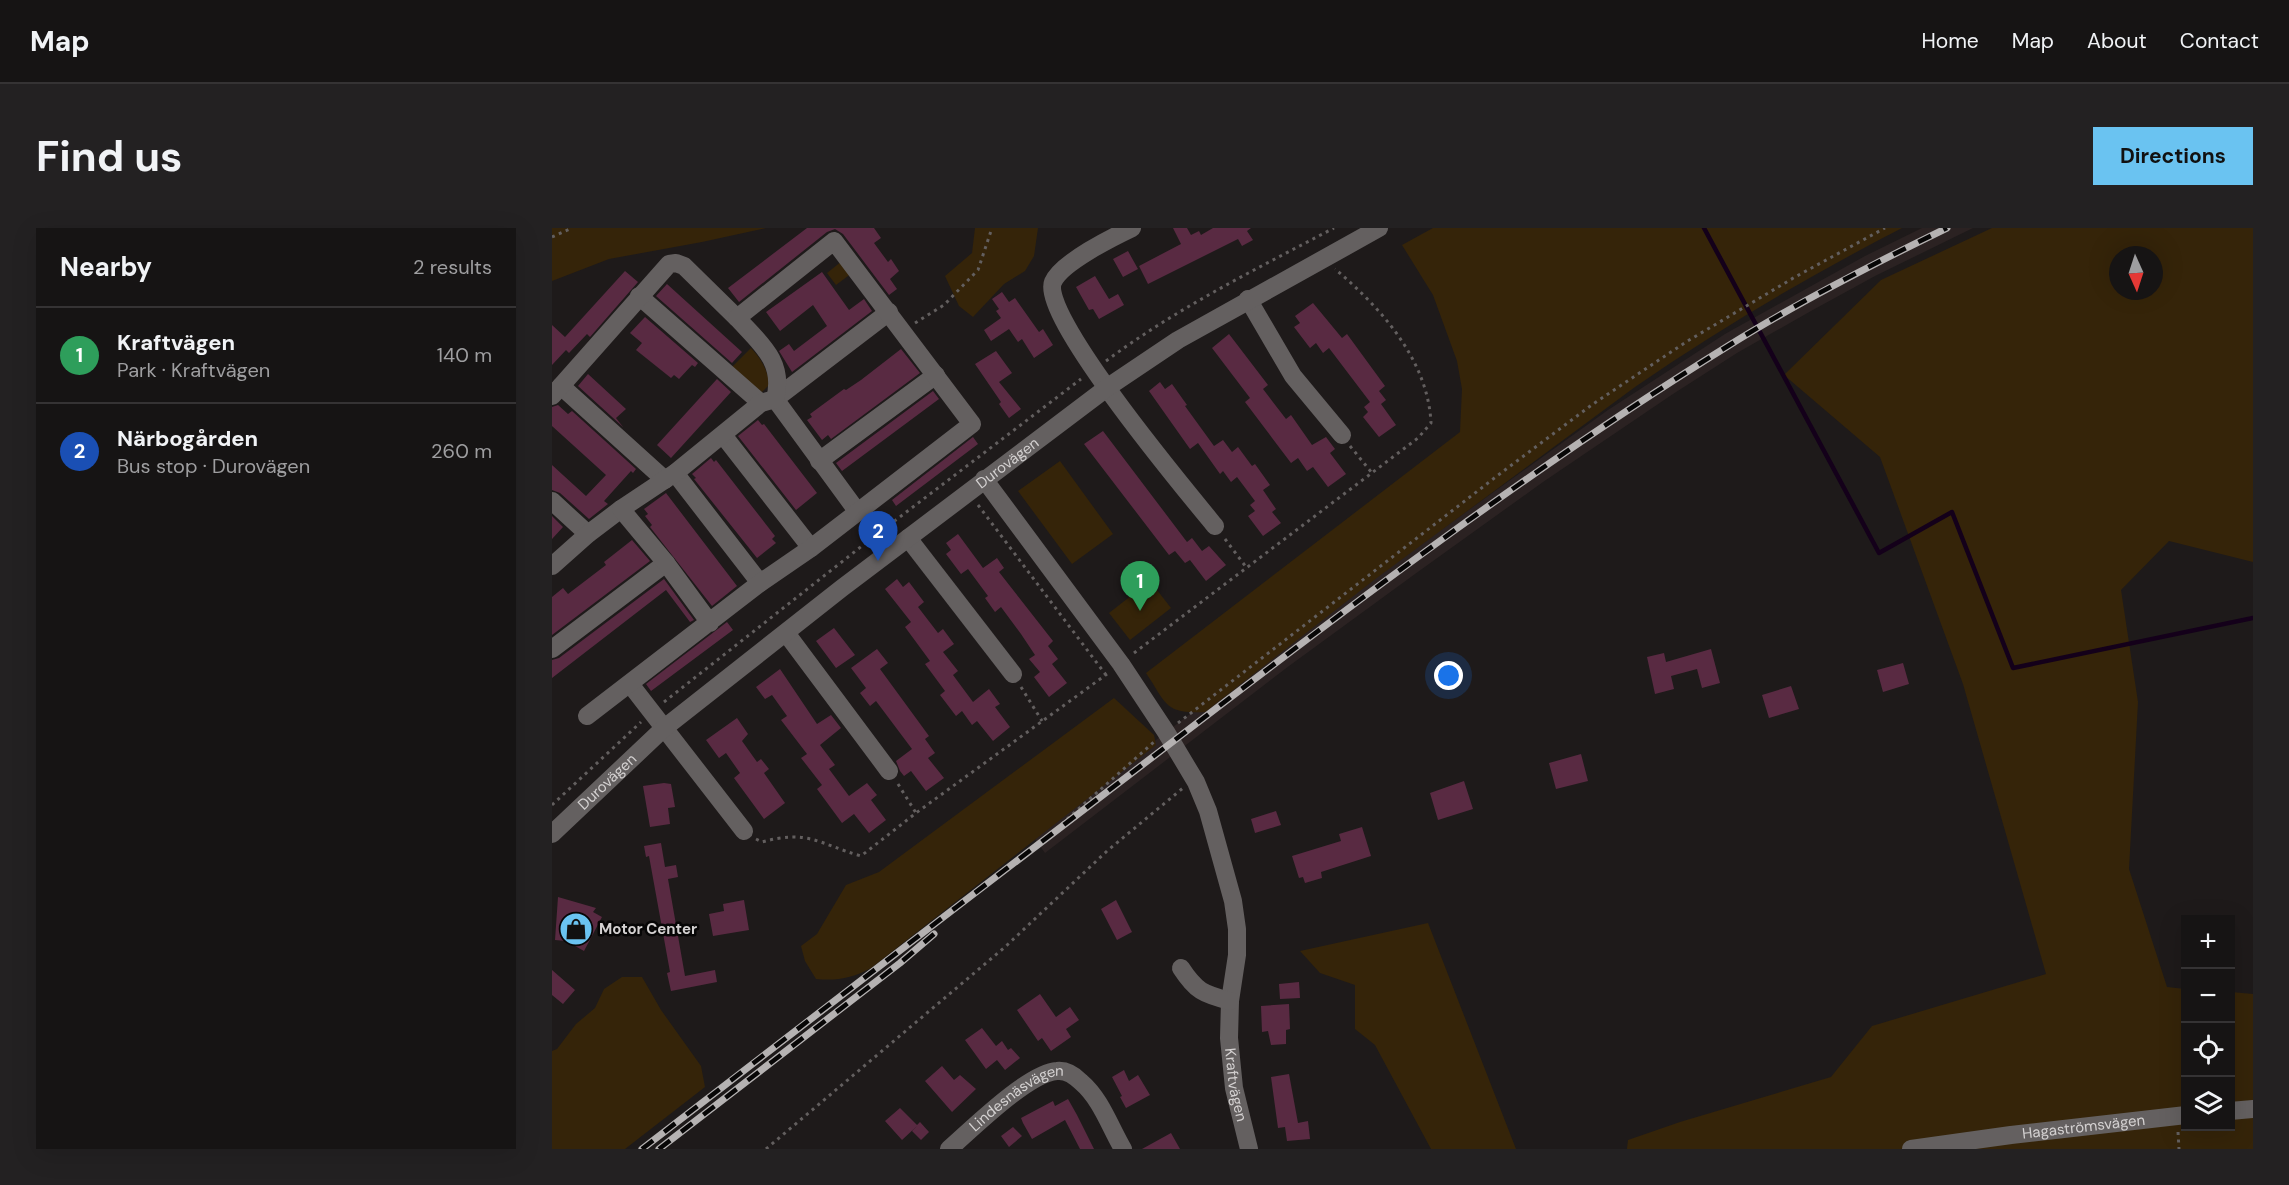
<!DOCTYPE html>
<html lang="en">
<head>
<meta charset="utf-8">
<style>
	:root { --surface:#161414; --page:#232122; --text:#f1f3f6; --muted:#9e9ea0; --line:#353334; --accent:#6ac3f1 }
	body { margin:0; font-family:"DM Sans",sans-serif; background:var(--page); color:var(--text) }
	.controls { position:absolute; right:18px; bottom:18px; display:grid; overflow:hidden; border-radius:0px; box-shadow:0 6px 24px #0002 }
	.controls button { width:54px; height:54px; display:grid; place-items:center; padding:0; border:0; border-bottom:2px solid var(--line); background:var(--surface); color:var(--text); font:30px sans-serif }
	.compass { position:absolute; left:1557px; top:18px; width:54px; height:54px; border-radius:50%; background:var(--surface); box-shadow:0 6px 24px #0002; rotate:177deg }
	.you { position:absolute; left:897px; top:448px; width:21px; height:21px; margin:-15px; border:4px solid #fff; border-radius:50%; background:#1a73e8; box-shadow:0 0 0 9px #1a73e833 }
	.badge { display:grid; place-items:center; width:39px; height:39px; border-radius:50%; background:var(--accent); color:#fff; font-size:20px; font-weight:700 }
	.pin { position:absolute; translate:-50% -50px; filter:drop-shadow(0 2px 3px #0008) }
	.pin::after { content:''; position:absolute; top:32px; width:21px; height:18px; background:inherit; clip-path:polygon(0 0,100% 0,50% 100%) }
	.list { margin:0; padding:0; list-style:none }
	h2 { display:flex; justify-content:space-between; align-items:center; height:78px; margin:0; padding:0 24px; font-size:26px }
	h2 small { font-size:20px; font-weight:400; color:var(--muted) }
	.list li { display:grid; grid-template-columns:39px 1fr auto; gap:18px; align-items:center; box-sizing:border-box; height:96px; padding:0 24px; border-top:2px solid var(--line) }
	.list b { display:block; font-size:22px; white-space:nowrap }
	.list p { margin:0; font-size:20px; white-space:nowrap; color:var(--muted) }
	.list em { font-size:20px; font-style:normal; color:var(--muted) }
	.icon { flex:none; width:33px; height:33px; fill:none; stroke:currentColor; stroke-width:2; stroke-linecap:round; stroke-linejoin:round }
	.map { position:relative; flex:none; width:1701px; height:921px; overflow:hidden; border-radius:0px }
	header { display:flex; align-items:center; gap:36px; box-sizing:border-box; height:84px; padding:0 30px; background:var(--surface); border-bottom:2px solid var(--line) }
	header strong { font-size:28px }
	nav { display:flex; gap:33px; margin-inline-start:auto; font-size:21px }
	.intro { display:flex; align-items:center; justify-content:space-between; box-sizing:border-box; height:144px; padding:0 36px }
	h1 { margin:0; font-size:42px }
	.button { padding:15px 27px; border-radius:0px; background:var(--accent); color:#111; font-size:21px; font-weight:700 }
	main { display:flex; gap:36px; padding:0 36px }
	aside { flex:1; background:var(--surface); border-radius:0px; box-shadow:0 6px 24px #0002 }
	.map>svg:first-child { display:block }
	.built { fill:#2b2222 }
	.green { fill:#352409; fill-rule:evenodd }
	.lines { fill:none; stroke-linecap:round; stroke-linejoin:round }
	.stream { stroke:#14001a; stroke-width:4.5 }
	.building { fill:#592a42 }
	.path { stroke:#635f5f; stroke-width:3; stroke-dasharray:3 4.5; stroke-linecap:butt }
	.minor { stroke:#646060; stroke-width:18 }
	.rail-casing { stroke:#b5b2b2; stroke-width:7 }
	.rail { stroke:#070606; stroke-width:4.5; stroke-dasharray:14; stroke-linecap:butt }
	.labels { text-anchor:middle; stroke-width:5; stroke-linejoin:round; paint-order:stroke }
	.street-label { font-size:15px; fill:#d4d1d1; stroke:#070606 }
	.poi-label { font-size:15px; font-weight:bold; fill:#d4d1d1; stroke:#070606; text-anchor:start }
</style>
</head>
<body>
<header>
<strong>Map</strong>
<nav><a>Home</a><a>Map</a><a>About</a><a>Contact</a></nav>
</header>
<div class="intro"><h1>Find us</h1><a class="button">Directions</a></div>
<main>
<aside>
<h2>Nearby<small>2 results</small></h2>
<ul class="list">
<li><span class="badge" style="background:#2e9e5b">1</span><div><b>Kraftvägen</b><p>Park · Kraftvägen</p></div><em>140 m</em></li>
<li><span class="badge" style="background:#1a4fb4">2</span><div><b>Närbogården</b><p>Bus stop · Durovägen</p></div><em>260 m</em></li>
</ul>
</aside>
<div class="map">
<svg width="1701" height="921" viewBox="0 0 1701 921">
	<rect width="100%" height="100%" fill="#1e1a1a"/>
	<!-- built -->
	<path class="built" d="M1370,0H1421L1323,48L1259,83L1185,125L1121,166L991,254L863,346L737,438L493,625L480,607L724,420L1056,182L1173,106L1313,28Z"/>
	<!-- green -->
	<path class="green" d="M0,0H214L150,14L57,31L0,53Z
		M423,0H486L482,28L473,43L452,56L421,89L407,78L393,48L420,25Z
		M881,0H1350C1259,47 1168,100 1083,159L822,352L653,484C612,486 615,476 594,445L908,204L910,161L905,133L881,67L850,17Z
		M1440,0H1701V334L1617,313L1569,362L1586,474L1577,641L1615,759L1633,761L1634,898H1678L1679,764L1701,766V921H1075L1076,912L1128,894L1279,849L1320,798L1494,746L1411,456L1328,229L1232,147L1329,52ZM1566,27H1602V63H1566Z
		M290,33L300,45L284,57L275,45Z
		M199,120C210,132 214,140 218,156L210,164L179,140Z
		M508,233L561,306L520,336L466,263Z
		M598,353L619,380L578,412L557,385Z
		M562,470L602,507L604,517L319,740C301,750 285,753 264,751L253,733L249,718L265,706L294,657L327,644Z
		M876,695L964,921H879L823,817L803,801V757L768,745L748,723Z
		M70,749H90L109,782L149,838L153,859L73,921H0V823L5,821L24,796L43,780L52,761Z"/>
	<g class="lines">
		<!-- stream -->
		<path class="stream" d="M1152,0L1327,325L1400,284L1461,440L1701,390"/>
	</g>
	<!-- building -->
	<path class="building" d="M255,0H322L329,10L322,15L336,34L339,31L347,43L338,51L345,61L337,67L291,6L283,1L275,4L187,74L176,60Z
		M621,0H635L639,7L647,3L649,7L661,0H699L695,3L701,12L690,18L686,11L596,56L587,38L629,16Z
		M576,23L586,41L571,49L561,31Z
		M73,43L86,54L38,109L35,106L17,125L14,122L0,137V97L13,109Z
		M270,44L297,82L312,71L320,83L240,144L227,123L237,116L242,123L275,98L261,77L228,103L214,84Z
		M543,48L557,71L566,66L572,77L547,91L541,81L537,82L524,59Z
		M115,56L190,124L180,135L104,68Z
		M450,64L457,74L463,70L487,104L491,101L501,117L482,130L470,111L466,114L457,101L439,113L432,102L449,90L444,83L447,81L440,71Z
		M761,75L790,110L795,106L833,158L827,163L834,172L829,176L844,197L827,209L811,189L816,184L812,179L818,174L777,120L771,125L764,115L758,120L742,99L748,95L743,88Z
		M93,89L146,135L143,139L140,137L127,151L122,147L119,150L84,122L90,115L78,105Z
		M677,106L716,157L711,161L734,191L739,187L760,217L774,209L783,221L778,225L794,246L776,259L761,239L755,243L746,230L739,235L693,174L698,170L660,120Z
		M349,121L368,145L279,211L276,207L270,212L255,192L260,189L258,186L292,161L294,162L309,152Z
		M444,123L460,145L447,154L469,181L457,190L447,176L449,174L423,136Z
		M36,146L74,181L64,190L71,199L26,158Z
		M165,151L179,164L119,230L105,217Z
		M608,154L613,161L620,156L635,177L633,178L662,218L671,212L680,224L686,219L700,238L703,236L718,257L711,262L724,281L720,284L729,295L711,308L696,288L703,283L698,277L703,273L685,249L679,254L671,243L668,246L646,215L638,221L597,163Z
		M381,163L387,171L290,243L284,235Z
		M6,177L16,186L20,183L84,241L81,245L79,243L52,273L56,276L37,291L8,265L0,262V237L34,268L54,247L0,198V179Z
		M206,192L210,197L212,196L265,265L244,282L186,208Z
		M551,203L635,314L640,310L650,323L657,318L674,337L654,353L638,332L633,335L623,323L617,327L532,216Z
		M421,209L426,216L344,278L340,272Z
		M159,230L162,234L164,232L223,308L220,311L224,315L205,330L142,251L144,250L140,246Z
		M114,265L185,358L160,378L98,299L100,297L93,288L96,286L92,281Z
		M0,288L11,299L0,311Z
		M406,306L431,340L445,330L452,340L447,344L501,413L496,418L506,431L500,436L515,455L497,469L482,449L488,444L477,431L483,427L469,406L449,379L443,384L433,370L436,368L416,341L409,346L394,326L399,322L394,315Z
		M80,312L98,333L0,407V369L11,360L16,366L54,337L52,334Z
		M112,351L142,392L138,394L114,362L0,450V432L7,430Z
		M345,351L351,359L357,354L372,374L366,379L386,405L391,401L402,416L391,424L406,443L401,447L421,474L437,461L448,476L443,479L458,499L441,513L425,493L420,497L410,483L404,488L388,467L393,463L373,436L378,433L353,399L359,394L333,361Z
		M175,394L181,402L99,463L94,456Z
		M282,400L303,427L284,440L264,413Z
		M325,421L336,435L328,441L377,508L373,511L383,525L376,530L392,550L374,563L359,543L352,548L348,543L344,533L360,521L324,473L318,478L308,465L314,460L299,440Z
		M1159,421L1168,455L1150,460L1145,441L1119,448L1122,461L1103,466L1095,429L1112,425L1114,434Z
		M1351,435L1357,456L1331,464L1325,442Z
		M228,441L265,496L279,487L289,500L268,517L283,537L277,541L297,568L315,555L325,567L319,572L334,592L317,605L302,586L290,595L265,561L270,557L249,530L255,526L229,492L235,488L220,467L213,471L204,459Z
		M1239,458L1247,481L1217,490L1210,467Z
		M185,490L196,506L190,513L205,534L209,531L217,541L212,545L233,575L212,591L182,550L188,545L174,525L167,530L154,512Z
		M1029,526L1036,553L1004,561L997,535Z
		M912,553L921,581L886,592L878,565Z
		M112,555L119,556L123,579L116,580L118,596L98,599L91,558Z
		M724,583L729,597L703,605L699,591Z
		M810,599L819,628L769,644L770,650L753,655L751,649L747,650L740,628L789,613L787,606Z
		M109,615L113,639L124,637L126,649L116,651L133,748L163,742L165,754L119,763L115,745L118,744L97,628L94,629L92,618Z
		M6,669L44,680L41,684L50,689L32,723L14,713L3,712Z
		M192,672L197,702L161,708L157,686L172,683L171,676Z
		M564,672L580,704L565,712L549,681Z
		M0,742L23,762L11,776L0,767Z
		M747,754L748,770L728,771L727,756Z
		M488,766L504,789L518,779L527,792L514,801L519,809L499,823L490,810L486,813L465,782Z
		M737,776L738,801L734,802V816L719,817L716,803L710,804L709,778Z
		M430,800L444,818L450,813L456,822L459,820L468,830L453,842L445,832L434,841L413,812Z
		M390,838L402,852L408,847L424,861L400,884L373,853Z
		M572,842L577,853L586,847L598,867L574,880L568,869L570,868L560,849Z
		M737,846L746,895L756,893L758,911L735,913L733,899L726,900L719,849Z
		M516,871L525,887L542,921H528L513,892L480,911L471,895L469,890L501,873L503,878Z
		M348,880L365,897L368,894L377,904L369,912L360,903L365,898L350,912L333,893Z
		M461,899L470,908L457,919L449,908Z
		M619,905L628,921H590Z"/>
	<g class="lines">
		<!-- path -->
		<path class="path" d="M0,9L20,0
			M363,95L392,77L426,42L440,0
			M554,133C625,80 704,41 782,0
			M798,218L820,245
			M426,277L554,447
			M673,311L694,339
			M582,425L866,210L879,195C876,132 829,80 783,41
			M469,459L490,493
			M112,474L315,314L529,151
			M626,495L945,248L1041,176L1134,114L1243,49L1333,0
			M346,556L364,585
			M0,577L89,494
			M204,611L210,614C256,601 267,616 309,628L364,585L555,446
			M487,616L602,514
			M1626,904L1627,921
			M214,921L453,719L555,623L631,560"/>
		<!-- minor -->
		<g class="minor">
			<path d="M580,0C561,9 509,35 501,54C487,87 636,265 663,298"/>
			<path d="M87,68L209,175"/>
			<path d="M696,71L741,148L790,207"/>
			<path d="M9,158L113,252"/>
			<path d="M0,168L117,36L124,35L132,38L185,90"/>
			<path d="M171,207L259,320"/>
			<path d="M267,233L384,147"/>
			<path d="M123,245L208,355"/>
			<path id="s1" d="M432,251L569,436L614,504L644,554L656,583L681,673L685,701V727L678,773L677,810L682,860L697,921"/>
			<path d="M0,273L36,306"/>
			<path d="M305,283L223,171L337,84"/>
			<path d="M356,310L461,446"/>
			<path d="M0,338L36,306L69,281"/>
			<path d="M234,405L337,543"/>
			<path d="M0,421L114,335"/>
			<path d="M78,456L192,603"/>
			<path d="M35,488L208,355L259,320L420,196L282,13L185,90C208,115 233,134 223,171L209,175L123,245L69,281L114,335L158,395"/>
			<path id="s2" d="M0,606L111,501L290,360L556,159L626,112L827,0"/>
			<path d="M629,740C644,763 651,766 678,773"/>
			<path d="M1678,883L1701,881"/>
			<path id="s3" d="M397,921C420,901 476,845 505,843C514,842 523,848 529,854C549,871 558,899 571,921"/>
			<path id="s4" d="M1359,921L1459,907L1634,887"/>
		</g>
		<!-- rail casing -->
		<g class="rail-casing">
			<path id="rail" d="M90,921C270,782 451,643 632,505C808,370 987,235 1176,118C1246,74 1321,36 1395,0
				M107,921L348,735L382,706"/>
		</g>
		<!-- rail -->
		<use href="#rail" class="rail"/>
	</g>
	<!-- icons -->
	<defs>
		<g id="shop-disc" transform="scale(1.725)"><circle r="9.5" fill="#6ac3f1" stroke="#070606"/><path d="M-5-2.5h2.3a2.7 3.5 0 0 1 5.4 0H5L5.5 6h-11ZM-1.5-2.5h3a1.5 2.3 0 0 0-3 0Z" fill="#111"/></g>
	</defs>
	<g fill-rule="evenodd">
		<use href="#shop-disc" x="24" y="701"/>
	</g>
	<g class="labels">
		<!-- street labels -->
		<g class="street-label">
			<text dy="5" stroke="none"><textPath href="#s2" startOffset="588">Durovägen</textPath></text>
			<text dy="5" stroke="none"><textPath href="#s2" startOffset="76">Durovägen</textPath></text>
			<text dy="5" stroke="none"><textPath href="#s1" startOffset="680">Kraftvägen</textPath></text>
			<text dy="5" stroke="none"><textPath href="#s3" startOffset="86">Lindesnäsvägen</textPath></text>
			<text dy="5" stroke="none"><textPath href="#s4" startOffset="174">Hagaströmsvägen</textPath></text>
		</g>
		<!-- poi labels -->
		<g class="poi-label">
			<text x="47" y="706">Motor Center</text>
		</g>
	</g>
</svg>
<div class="controls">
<button>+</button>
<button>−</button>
<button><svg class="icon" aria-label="locate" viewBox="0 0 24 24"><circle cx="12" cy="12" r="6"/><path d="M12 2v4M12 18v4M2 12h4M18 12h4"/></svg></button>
<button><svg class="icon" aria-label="layers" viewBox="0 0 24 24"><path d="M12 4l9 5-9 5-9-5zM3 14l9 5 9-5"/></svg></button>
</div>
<svg class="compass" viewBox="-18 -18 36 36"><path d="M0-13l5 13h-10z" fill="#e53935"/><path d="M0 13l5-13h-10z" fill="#9e9ea0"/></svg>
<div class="you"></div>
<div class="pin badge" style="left:588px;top:383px;background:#2e9e5b">1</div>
<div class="pin badge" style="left:326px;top:333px;background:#1a4fb4">2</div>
</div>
</main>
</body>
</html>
